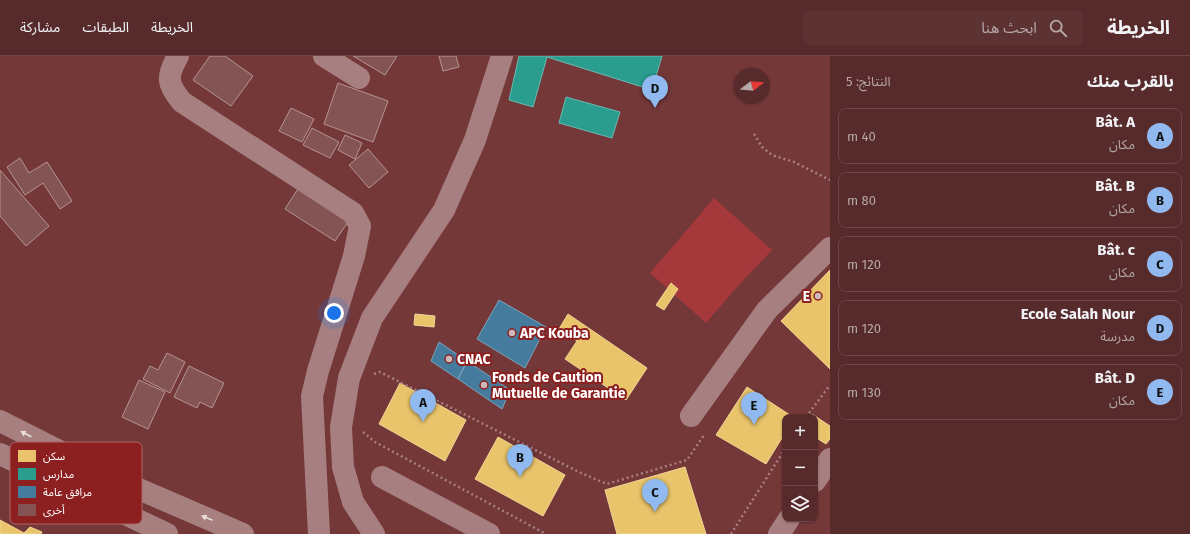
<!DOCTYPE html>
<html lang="ar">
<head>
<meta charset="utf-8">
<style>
	:root { --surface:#572a2b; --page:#5d3233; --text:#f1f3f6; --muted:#b6a7a9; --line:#6d4647; --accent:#90b9f0 }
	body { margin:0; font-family:"Fira Sans","Noto Sans Arabic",sans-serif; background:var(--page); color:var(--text); direction:rtl }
	.controls { position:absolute; right:12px; bottom:12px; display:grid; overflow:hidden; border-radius:8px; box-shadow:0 1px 3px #0004 }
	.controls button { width:36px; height:36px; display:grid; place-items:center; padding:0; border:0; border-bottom:1px solid var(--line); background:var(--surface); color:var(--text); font:20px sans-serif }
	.compass { position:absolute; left:734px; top:12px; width:36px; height:36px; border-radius:50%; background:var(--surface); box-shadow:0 1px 3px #0004; rotate:74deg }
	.you { position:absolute; left:334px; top:257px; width:14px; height:14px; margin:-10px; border:3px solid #fff; border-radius:50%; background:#1a73e8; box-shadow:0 0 0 6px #1a73e833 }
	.badge { display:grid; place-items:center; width:26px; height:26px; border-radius:50%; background:var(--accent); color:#111; font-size:13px; font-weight:700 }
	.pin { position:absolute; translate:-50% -33px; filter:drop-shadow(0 1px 2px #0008) }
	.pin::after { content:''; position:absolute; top:21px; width:14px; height:12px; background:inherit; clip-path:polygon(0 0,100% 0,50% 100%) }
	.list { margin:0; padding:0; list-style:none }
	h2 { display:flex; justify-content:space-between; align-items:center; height:52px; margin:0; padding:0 16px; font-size:17px }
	h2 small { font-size:13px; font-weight:400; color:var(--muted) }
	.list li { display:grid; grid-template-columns:26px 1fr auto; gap:12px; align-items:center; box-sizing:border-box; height:56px; margin:0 8px 8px; padding:0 8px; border:1px solid var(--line); border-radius:8px }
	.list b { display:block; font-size:15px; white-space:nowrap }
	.list p { margin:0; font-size:13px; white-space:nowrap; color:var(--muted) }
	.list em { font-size:13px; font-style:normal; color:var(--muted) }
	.icon { flex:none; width:22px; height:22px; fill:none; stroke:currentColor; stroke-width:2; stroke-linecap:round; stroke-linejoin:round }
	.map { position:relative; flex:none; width:830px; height:478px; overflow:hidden; direction:ltr }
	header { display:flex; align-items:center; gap:24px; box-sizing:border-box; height:56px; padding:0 20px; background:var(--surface); border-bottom:1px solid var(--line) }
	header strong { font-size:19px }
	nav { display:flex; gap:22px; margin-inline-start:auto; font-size:14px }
	.search { width:280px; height:36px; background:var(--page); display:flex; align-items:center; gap:10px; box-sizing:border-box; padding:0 14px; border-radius:8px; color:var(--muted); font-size:15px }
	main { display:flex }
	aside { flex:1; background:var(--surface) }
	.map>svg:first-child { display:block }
	.grass { fill:#a4383a }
	.homes { fill:#e9c46a; stroke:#f0d697 }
	.schools { fill:#2a9d8f; stroke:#6abab1 }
	.public { fill:#457b9d; stroke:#7da3ba }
	.building { fill:#845455; stroke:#b69494 }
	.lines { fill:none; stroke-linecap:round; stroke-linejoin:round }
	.path { stroke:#a87f80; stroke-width:2.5; stroke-dasharray:2 3; stroke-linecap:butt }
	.minor { stroke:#a87f80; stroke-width:22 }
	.major { stroke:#a77f7f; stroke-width:22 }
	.oneway { fill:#e9dfdf }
	.poi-dot { fill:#ceb9ba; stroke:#8c2021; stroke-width:1.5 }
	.labels { text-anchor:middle; stroke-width:4; stroke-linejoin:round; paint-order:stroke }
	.poi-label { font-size:14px; font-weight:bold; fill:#fff; stroke:#8c2021; text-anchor:start }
	.key { fill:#8c2021; stroke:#ae6364; stroke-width:1 }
	.key-label { font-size:11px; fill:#fff }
</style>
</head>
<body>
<header>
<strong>الخريطة</strong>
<div class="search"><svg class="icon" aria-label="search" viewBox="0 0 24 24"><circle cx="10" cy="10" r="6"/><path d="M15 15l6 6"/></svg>ابحث هنا</div>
<nav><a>الخريطة</a><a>الطبقات</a><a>مشاركة</a></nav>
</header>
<main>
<aside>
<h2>بالقرب منك<small>النتائج: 5</small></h2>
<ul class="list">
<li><span class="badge">A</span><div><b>Bât. A</b><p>مكان</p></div><em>40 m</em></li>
<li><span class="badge">B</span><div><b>Bât. B</b><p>مكان</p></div><em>80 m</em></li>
<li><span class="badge">C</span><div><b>Bât. c</b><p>مكان</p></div><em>120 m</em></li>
<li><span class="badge">D</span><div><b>Ecole Salah Nour</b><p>مدرسة</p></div><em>120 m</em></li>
<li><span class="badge">E</span><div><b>Bât. D</b><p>مكان</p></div><em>130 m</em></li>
</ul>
</aside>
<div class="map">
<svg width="830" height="478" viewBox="0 0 830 478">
	<rect width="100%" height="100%" fill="#743839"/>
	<!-- grass -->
	<path class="grass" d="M714,142L772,194L737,231L706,267L650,217Z"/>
	<!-- homes -->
	<path class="homes" d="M830,214V313L781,265Z
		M671,227L678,233L664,254L656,249Z
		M415,258L435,260L434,271L414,269Z
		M568,258L647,312L626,344L565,303L577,285L559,273Z
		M400,327L466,364L445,405L379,368Z
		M747,331L793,361H785V377L766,408L716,379Z
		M812,358L830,370V383L826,388L815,381V361H809Z
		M498,381L565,419L543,460L475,423Z
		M685,411L706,478H617L605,434Z
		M0,464L24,477L30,471L42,476L41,478H0Z"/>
	<!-- schools -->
	<path class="schools" d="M519,0H662L652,34L547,1L533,51L509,44Z
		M566,41L620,56L612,82L559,67Z"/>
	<!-- public -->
	<path class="public" d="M499,244L546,271L525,312L477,283Z
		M439,286L467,305L458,323L431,305Z
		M467,305L510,334L502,353L458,323Z"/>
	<!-- building -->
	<path class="building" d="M210,0H225L253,20L231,50L193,24Z
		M353,0H397L385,19Z
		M439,0H456L459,11L443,15Z
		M338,27L388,45L373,86L324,68Z
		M291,52L314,63L302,86L279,75Z
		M312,72L339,86L330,102L303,89Z
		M345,79L362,87L355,103L338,94Z
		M368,93L388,116L369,132L349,109Z
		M20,102L29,117L47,106L72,145L60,153L43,127L25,139L7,111Z
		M0,114L49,170L26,190L0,160Z
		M301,128L352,160L335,185L285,153Z
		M167,297L185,306L170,337L143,323L150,310L158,314Z
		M189,310L224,327L212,352L200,346L197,352L174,341Z
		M139,324L165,336L148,373L122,361Z"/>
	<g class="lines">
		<!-- path -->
		<path class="path" d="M754,78L762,91L772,99L794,106L830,124
			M374,318L380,316L581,417L607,428L687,404L704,379
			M806,361L830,329
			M363,376L375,386L546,478
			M731,478L785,393"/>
		<!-- minor -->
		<path class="minor" d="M178,0C166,21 167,28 182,46L353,157L360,170L354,200L318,315L312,340L319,478
			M324,0L359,22
			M691,360L767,254L830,192
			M382,421L489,478
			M815,425L830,403
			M374,478L353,446L343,411L341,371L349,322L372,262L444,154L475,84L502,0
			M779,478L789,463"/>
		<!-- major -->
		<path class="major" d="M0,365L111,421L243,478
			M0,398L167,478"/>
	</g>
	<!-- one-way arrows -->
	<defs><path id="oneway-solid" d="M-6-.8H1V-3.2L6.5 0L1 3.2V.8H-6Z"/></defs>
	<g class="oneway">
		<use href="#oneway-solid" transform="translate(26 378) rotate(-153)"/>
		<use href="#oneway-solid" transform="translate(207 462) rotate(-157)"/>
	</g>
	<!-- markers -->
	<g class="poi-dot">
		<circle cx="818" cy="240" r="4"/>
		<circle cx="512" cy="277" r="4"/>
		<circle cx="449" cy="303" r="4"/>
		<circle cx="484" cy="329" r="4"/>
	</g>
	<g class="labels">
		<!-- poi labels -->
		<g class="poi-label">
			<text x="810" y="245" text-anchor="end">E</text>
			<text x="520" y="282">APC Kouba</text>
			<text x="457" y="308">CNAC</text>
			<text x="492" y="326">Fonds de Caution<tspan x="492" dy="16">Mutuelle de Garantie</tspan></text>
		</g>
	</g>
	<!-- legend -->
	<rect x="10" y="386" width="132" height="82" rx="6" class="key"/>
	<rect x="18" y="394" width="18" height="12" fill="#e9c46a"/>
	<rect x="18" y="412" width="18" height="12" fill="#2a9d8f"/>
	<rect x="18" y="430" width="18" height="12" fill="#457b9d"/>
	<rect x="18" y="448" width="18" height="12" fill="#845455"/>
	<g class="key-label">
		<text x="43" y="404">سكن</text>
		<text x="43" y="422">مدارس</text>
		<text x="43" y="440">مرافق عامة</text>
		<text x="43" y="458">أخرى</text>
	</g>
</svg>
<div class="controls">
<button>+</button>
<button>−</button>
<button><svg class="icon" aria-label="layers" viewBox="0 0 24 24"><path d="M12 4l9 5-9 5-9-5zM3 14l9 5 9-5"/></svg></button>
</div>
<svg class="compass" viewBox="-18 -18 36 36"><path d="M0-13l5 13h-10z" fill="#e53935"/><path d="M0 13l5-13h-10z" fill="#b6a7a9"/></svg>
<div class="you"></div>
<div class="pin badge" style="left:423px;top:366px">A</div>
<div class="pin badge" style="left:520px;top:421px">B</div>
<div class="pin badge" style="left:655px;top:456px">C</div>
<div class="pin badge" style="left:655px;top:52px">D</div>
<div class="pin badge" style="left:754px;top:369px">E</div>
</div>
</main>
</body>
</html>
